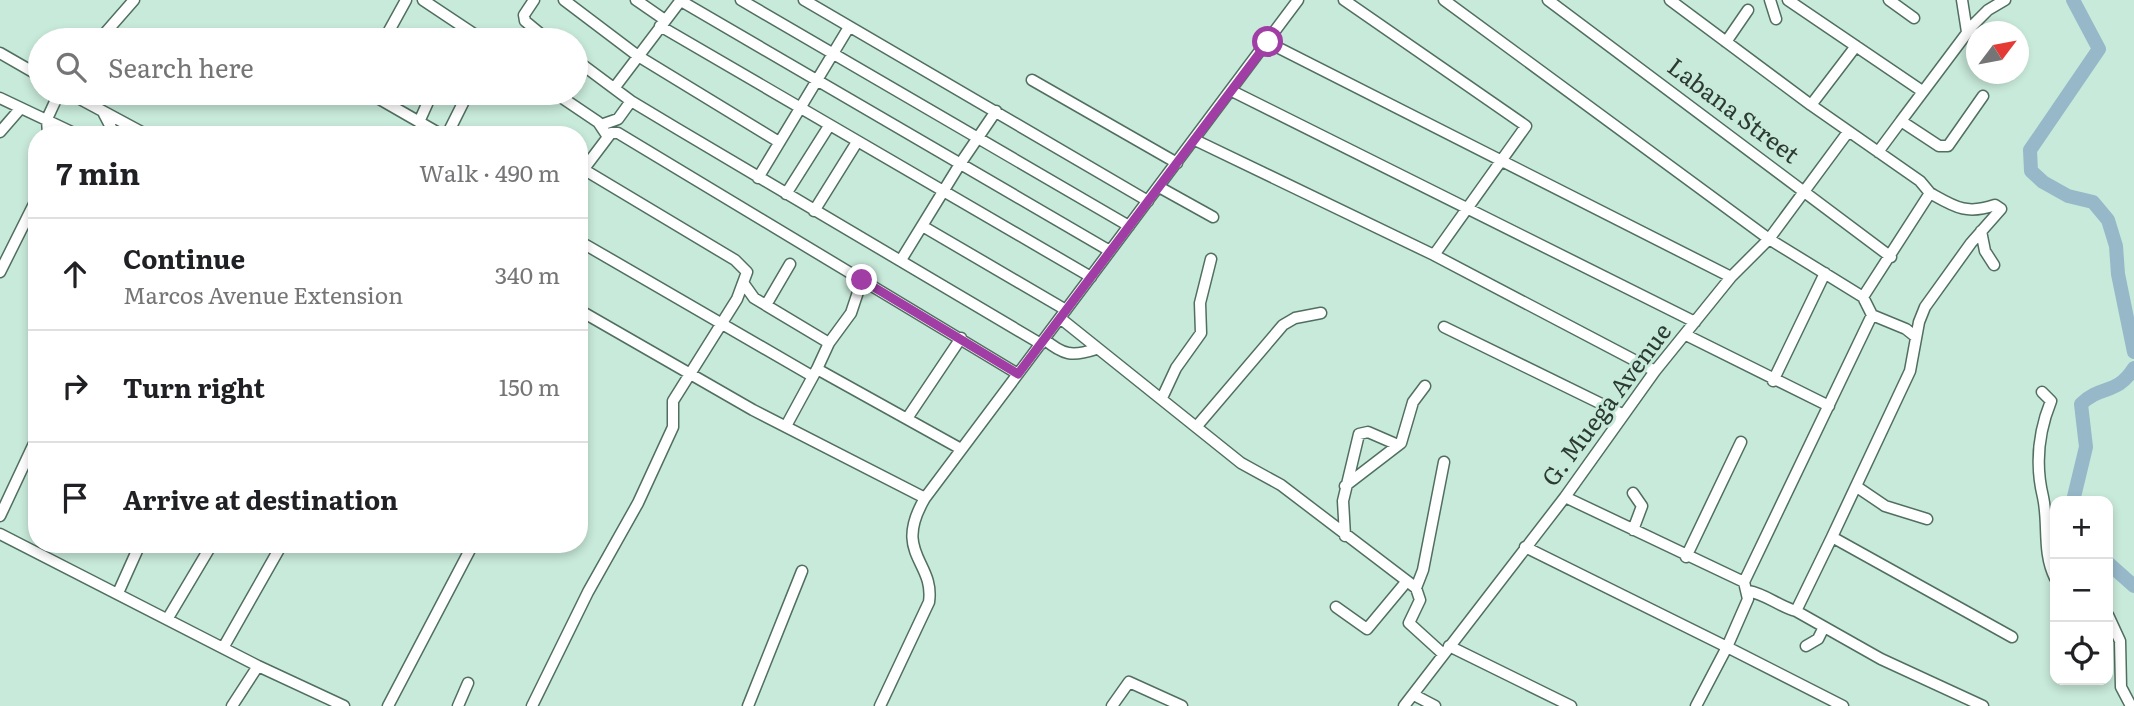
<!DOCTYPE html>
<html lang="en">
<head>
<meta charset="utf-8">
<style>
	:root { --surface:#fff; --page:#f2f2f2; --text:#202124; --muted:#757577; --line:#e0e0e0 }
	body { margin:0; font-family:Literata,serif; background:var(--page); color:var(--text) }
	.controls { position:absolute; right:21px; bottom:21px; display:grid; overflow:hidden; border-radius:14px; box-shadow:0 4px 10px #0003 }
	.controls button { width:63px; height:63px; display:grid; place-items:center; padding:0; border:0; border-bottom:2px solid var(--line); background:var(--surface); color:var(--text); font:35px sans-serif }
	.compass { position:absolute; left:1966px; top:21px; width:63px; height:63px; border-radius:50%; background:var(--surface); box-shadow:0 4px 10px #0003; rotate:58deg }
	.stop { position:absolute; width:21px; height:21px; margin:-16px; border:5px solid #a03ea5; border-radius:50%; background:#fff }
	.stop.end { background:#a03ea5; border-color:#fff; box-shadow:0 2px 7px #0008 }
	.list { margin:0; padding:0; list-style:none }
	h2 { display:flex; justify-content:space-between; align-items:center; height:91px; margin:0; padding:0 28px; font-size:30px }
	h2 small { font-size:23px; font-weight:400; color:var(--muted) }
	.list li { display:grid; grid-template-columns:46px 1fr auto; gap:21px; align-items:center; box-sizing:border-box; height:112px; padding:0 28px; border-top:2px solid var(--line) }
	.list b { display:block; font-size:26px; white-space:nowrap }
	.list p { margin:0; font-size:23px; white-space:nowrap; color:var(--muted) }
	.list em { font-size:23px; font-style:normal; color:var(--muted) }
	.icon { flex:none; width:38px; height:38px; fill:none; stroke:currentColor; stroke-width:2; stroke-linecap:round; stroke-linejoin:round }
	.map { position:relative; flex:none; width:2134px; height:706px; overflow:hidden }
	.search { position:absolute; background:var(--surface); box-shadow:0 4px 10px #0003; left:28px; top:28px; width:560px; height:77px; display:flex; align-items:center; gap:18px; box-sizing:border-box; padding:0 24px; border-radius:38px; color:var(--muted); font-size:26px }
	.panel { position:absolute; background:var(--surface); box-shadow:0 4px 10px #0003; left:28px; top:126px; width:560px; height:427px; border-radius:28px }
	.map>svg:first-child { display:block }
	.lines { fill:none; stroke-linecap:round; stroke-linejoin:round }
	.river { stroke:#96b8c9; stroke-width:14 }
	.minor-casing { stroke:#516f61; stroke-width:13 }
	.minor { stroke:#fff; stroke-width:10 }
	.route { stroke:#a03ea5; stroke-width:9 }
	.labels { text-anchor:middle; stroke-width:6; stroke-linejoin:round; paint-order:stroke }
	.street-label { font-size:24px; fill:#2c3a34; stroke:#c8eada }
</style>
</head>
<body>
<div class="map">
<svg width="2134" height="706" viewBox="0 0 2134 706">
	<rect width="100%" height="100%" fill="#c8eada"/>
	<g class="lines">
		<!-- river -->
		<path class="river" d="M2073,0L2099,49L2030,150L2031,171L2043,182L2068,196L2093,202L2108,220L2116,246L2118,274L2134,352
			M2073,501L2086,447L2081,404C2102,384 2116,396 2134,368
			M2108,563L2134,586"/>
		<!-- minor casing -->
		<g class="minor-casing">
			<path id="minor" d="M423,0L483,40
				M534,0L524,15L525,21L548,40
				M564,0L638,56L779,142
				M636,0L665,20
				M741,0L1129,226
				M804,0L1148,201
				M1344,0L1526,126L1434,255
				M1444,0L1769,239L1863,297
				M1548,0L1891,257
				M1670,0L1811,105L1920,181L1930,193L1863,297L1872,315L1744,582
				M1770,0L1776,19
				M1788,0L1922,91
				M1889,0L1914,18
				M1962,0L1967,32
				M681,1L1110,251
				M660,26L1091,277
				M99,40L134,0
				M384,40L406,0
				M455,40L462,26
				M1267,42L1731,277
				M1726,42L1748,10
				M0,53L40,76
				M576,60L631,101L676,128L1041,344
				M1032,80L1177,163
				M615,87L681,0
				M1232,91L1695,322
				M69,93L147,135
				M369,93L442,135
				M555,93L598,122L608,137
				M0,98L78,135
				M1811,105L1856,46
				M104,114L115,135
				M1901,121L1973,25L1988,10L2005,0
				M419,122L432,93
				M601,125L618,119L631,101
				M0,132L20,109
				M48,135L47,119L59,93
				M447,135L468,93
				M1195,140L1434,255L1655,371
				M1878,152L1901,121L1939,146H1948L1983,96
				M580,174L611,133H618L1018,374
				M758,178L849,27
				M1159,187L1213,217
				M1930,193C1955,207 1966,215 1995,205L2001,209L1971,243L1925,307L1919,322L1910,371L1832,537L2012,637
				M786,194L829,126
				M814,211L857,142
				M924,227L1066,310
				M1981,231L1985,251L1994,265
				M579,241L812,376
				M901,260L960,164L996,111
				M0,272L37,198
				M744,284L754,298L829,343L817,369
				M766,305L790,264
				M579,310L753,410L925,498
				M1872,315L1906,329L1916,337
				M1060,318L1241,463L1281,485L1407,581
				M1444,327L1622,414
				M1686,335L1829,406
				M1044,339C1063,355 1072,357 1096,349
				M829,343L851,313L862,280
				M1773,381L1825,273
				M2042,392L2051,401C2038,433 2035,464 2043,497C2049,524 2042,552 2055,578
				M1162,398L1176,368L1201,333L1200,303L1211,259
				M908,417L961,338
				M786,426L817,369L961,449
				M1197,426L1283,325L1295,318L1321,313
				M1345,486L1401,443L1413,402L1425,386
				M1857,487L1885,506L1927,519
				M0,516L37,437
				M1633,530L1642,506L1633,493
				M0,534L258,666L344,706
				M1345,536L1343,501L1359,434L1368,432L1398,445
				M1525,547L1727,647L1748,599L1744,582L1565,497
				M1686,557L1741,442
				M1416,588L1423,570L1444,462
				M1748,591C1766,594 1778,606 1796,611L1832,537
				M118,593L140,544
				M1336,607L1367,629L1407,581L1416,588L1420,600L1409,623L1442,653
				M1796,611L1881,659L1983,706
				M2108,615L2120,641L2121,687L2131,706
				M168,618L212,544
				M1449,646L1571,706
				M1806,646L1818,639L1824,627
				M223,648L282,544
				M1414,695L1435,706
				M232,706L258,666
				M388,706L473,544
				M458,706L468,683
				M532,706L588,592L638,503L673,427V401L737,299L747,272L735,260L583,169
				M748,706L802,571
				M880,706L929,602C935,561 892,554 925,498L1298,0
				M1112,706L1129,682L1182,706
				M1404,706L1565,497L1655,371L1731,277L1769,239L1848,132
				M1696,706L1727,647L1843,706"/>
		</g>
		<!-- minor -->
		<use href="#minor" class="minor"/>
	</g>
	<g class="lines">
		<!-- route -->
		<path class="route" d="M862,280L1018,374L1268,42"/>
	</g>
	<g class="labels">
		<!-- street labels -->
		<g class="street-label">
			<text transform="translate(1733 111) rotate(37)" y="8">Labana Street</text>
			<text transform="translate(1607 405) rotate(-53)" y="8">G. Muega Avenue</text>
		</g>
	</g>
</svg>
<div class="controls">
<button>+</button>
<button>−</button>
<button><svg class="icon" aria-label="locate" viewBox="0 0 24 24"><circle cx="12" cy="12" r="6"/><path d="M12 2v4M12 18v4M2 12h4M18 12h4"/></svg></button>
</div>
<svg class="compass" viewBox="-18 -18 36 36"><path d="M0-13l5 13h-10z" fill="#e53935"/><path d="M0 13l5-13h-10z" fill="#757577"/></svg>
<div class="stop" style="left:1268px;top:42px"></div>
<div class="stop end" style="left:862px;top:280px"></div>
<div class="search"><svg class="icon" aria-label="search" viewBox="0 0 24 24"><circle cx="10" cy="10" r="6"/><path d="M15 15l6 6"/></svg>Search here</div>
<section class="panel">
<h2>7 min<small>Walk · 490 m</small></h2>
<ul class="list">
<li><svg class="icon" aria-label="ahead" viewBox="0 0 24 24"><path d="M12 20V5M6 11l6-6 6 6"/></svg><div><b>Continue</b><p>Marcos Avenue Extension</p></div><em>340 m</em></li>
<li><svg class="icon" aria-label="right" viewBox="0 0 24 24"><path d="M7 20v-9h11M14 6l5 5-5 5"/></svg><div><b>Turn right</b></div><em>150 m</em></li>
<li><svg class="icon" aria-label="arrive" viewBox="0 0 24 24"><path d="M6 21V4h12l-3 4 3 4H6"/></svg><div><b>Arrive at destination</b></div></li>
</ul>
</section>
</div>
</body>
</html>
